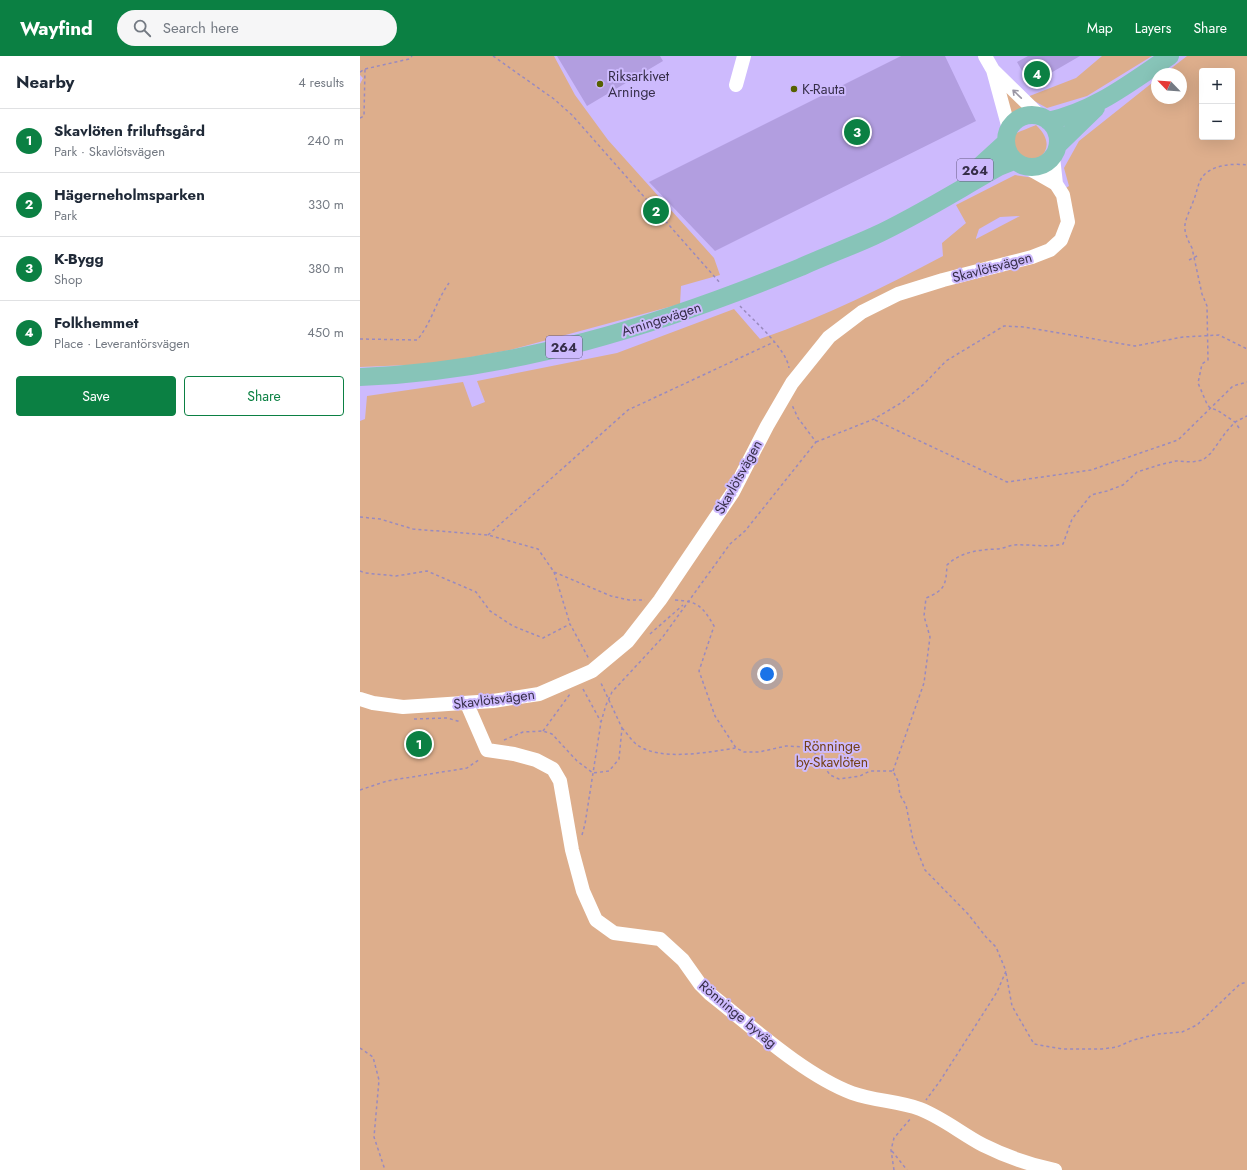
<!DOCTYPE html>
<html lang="en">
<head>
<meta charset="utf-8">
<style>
	:root { --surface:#fff; --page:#f6f6f7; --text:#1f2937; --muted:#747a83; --line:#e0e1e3; --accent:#0b8043 }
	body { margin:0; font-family:Jost,sans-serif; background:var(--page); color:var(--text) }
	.controls { position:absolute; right:12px; top:12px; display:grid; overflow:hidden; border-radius:4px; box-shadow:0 4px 16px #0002 }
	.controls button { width:36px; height:36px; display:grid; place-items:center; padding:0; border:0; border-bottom:1px solid var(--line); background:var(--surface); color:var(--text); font:20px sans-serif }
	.compass { position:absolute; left:791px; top:12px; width:36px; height:36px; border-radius:50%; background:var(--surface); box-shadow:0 4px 16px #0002; rotate:295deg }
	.you { position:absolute; left:407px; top:618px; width:14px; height:14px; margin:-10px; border:3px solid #fff; border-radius:50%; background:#1a73e8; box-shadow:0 0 0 6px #1a73e833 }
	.badge { display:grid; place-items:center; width:26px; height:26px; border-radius:50%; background:var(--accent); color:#fff; font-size:13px; font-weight:700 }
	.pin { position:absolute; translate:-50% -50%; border:2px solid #fff; box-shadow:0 1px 4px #0006 }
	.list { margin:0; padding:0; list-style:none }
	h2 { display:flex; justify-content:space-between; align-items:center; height:52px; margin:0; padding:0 16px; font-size:17px }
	h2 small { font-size:13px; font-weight:400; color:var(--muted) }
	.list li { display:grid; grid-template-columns:26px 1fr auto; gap:12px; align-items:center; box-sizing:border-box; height:64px; padding:0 16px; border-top:1px solid var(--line) }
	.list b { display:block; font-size:15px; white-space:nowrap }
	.list p { margin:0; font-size:13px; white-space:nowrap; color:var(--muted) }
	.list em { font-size:13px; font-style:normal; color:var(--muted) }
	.actions { display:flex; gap:8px; padding:12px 16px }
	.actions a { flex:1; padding:9px 0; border:1px solid var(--accent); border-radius:4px; text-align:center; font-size:14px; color:var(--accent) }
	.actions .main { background:var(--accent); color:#fff }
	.icon { flex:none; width:22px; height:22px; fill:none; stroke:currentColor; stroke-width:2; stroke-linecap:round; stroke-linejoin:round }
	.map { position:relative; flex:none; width:887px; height:1114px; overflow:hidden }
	header { display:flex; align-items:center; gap:24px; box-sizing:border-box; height:56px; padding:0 20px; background:var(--accent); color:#fff }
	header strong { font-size:19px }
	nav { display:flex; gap:22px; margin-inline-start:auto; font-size:14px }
	.search { width:280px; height:36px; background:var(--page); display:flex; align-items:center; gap:10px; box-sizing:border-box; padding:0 14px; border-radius:22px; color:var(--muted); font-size:15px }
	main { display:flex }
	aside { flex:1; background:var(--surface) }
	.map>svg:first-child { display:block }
	.green { fill:#ddae8c; fill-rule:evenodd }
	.building { fill:#b29ee0 }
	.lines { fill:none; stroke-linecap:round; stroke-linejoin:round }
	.path { stroke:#998abf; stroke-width:1.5; stroke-dasharray:3 3; stroke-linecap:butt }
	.minor { stroke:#fff; stroke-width:14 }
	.major { stroke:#87c4b8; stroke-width:18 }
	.oneway { stroke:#9a96a4 }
	.poi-dot { fill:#566100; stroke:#cdbafd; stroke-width:1.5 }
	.labels { text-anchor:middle; stroke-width:4; stroke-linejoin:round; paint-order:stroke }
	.shield { fill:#cdbafd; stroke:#63587f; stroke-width:1 }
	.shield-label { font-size:13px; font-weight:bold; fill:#362e49 }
	.poi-label { font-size:14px; fill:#362e49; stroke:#cdbafd; text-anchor:start }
	.street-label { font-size:14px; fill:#362e49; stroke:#cdbafd }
	.park-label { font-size:14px; fill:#734116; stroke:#cdbafd }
</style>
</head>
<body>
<header>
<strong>Wayfind</strong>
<div class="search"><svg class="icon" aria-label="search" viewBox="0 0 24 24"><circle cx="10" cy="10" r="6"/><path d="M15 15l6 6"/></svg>Search here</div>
<nav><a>Map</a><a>Layers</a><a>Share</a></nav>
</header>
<main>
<aside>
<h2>Nearby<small>4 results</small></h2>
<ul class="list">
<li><span class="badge">1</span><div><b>Skavlöten friluftsgård</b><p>Park · Skavlötsvägen</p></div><em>240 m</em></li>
<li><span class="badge">2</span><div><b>Hägerneholmsparken</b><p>Park</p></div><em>330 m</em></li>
<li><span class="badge">3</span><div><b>K-Bygg</b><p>Shop</p></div><em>380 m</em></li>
<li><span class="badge">4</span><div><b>Folkhemmet</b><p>Place · Leverantörsvägen</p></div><em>450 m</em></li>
</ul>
<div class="actions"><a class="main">Save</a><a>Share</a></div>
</aside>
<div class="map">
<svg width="887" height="1114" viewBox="0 0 887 1114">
	<rect width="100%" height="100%" fill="#cdbafd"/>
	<!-- green -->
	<path class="green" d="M0,0H194L215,39L248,84L354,202L360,219L321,230L320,248L150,294L73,308L0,311V28L3,22L0,19Z
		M742,0H792L727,40L687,52L667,41L716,22Z
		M827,0H887V1114H0V365L5,363L7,340L103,326L112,351L125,346L117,325L257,297L374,253L400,283C464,261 524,231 583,200L582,187L606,167L596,149L655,119L681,123L696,138L709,130L704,112L719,85L797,23V42H821V18H804ZM842,15H872V81H842ZM660,160L616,183V182L619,173L640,161Z
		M643,33L667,54L651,59Z
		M676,69C708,99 658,120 652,91C651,87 650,82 653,79C655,77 672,71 676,69Z"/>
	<!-- building -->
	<path class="building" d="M197,0H300L303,5L227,50Z
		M541,0H585L616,65L355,195L289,126Z
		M668,0H720L670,29L657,6Z"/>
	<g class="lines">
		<!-- path -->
		<path class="path" d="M133,0L194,43L212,59L361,228
			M0,16L5,13L49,3L52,0
			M0,62L4,60L5,13
			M829,204L839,199
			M380,250C394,265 426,292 429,312
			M0,283L57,284C71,268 76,245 89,227
			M515,364L647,426L731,414L818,384L873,330L887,326
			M879,372L875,366L857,354L850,352L847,348L838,327L842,308L848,304L847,250L842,238L832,192C820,170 825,167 833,146C836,139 837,132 840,125C847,109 872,107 887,109
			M456,386L514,363L541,347L564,328L586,305L644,270L664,271L775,290L823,281L859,279L887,293
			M0,461L20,463L53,473L128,479L178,493L194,516L251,540L269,544H285
			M128,479L268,354L414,286
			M0,515L5,517L36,520L67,515L116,536L130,555L153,570L183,582L210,568L229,603
			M194,516L210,568
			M315,544C338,545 343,551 354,570L339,615L355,660L376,692L384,696H399L426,690L446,691L455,697L470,719L479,723L500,720L510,715H533L538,725L540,739L546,749L553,784L565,814L608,858L626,881L636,891L646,915L637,936L580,1025L566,1044
			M290,578L323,549
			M223,633L241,666
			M54,663L87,662L101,666
			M262,672C267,677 271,684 276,688C299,706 349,696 376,692
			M183,675L210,638
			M144,684L163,676L183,675L192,678L217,705L233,717L249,715L259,703L262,672L240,625
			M533,715L564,627L570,581L564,560L566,542C585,534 586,529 587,509C601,496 617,494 636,493C642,493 648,490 654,489C671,488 687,492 703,488L712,463L731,439L747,435L763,429L777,416L799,409L816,405L832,406L843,404L851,397L866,376L875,366L887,360
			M0,734L27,725L107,712L120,703
			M222,779L225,768L241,666L246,649L252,636L302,582L370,488L385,475L456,386L438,362L432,349
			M646,917L652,950L674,988L702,993H742L757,991L773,984L798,978L822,976L837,969L880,928L887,926
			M0,992L13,1001L19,1024L14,1081L25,1114
			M532,1095L547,1114
			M534,1114L531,1094L534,1082L551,1062"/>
		<!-- minor -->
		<path class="minor" d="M625,0L633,14L649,73
			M634,15L681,61
			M376,29L384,0
			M668,112L696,128
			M0,643L13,647L43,651L133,645L179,638L232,615L268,585L300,544L373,436L407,370L432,327L469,281L502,256L538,238L583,224L672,201L690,194L701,184L708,166L703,139L696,128L693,101
			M107,648L127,694L154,698L176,704L193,713L200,725L212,794L223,835L236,864L254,877L300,883L323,904L340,928L350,938C391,970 444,1019 492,1037C514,1045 539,1045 560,1053C583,1062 602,1078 623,1089C645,1100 671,1109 695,1114"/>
		<!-- major -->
		<path class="major" d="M646 85a26 26 0 1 1 52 0a26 26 0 1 1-52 0Z
			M688,65C735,55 771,26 810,0
			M698,89L736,52
			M610,119L645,87
			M0,321C154,315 300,269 441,211C465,200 490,191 514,180C557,160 598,134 639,111L654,105"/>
	</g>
	<!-- one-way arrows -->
	<defs><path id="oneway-shaft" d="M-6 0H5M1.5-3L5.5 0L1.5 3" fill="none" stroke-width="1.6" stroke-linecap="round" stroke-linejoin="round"/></defs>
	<use class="oneway" href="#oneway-shaft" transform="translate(657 38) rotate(-136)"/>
	<!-- markers -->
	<g class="poi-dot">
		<circle cx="240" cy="28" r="4"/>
		<circle cx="434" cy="33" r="4"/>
	</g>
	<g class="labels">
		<!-- shield labels -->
		<g class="shield">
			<rect x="597" y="103" width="36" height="22" rx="3"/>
			<rect x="186" y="280" width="36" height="22" rx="3"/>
		</g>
		<g class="shield-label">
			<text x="615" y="119">264</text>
			<text x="204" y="296">264</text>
		</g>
		<!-- poi labels -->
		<g class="poi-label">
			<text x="248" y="25">Riksarkivet<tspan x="248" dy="16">Arninge</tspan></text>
			<text x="442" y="38">K-Rauta</text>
		</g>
		<!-- street labels -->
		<g class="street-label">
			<text transform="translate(632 211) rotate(-15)" y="5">Skavlötsvägen</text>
			<text transform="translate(301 263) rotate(-18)" y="5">Arningevägen</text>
			<text transform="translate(378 421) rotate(-61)" y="5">Skavlötsvägen</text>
			<text transform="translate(134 643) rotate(-7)" y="5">Skavlötsvägen</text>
			<text transform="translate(378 958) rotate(40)" y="5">Rönninge byväg</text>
		</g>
		<!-- park labels -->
		<g class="park-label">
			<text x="472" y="695">Rönninge<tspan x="472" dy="16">by-Skavlöten</tspan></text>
		</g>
	</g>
</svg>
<div class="controls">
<button>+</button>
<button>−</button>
</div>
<svg class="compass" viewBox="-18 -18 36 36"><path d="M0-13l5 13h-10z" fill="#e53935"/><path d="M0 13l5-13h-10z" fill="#747a83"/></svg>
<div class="you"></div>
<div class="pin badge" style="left:59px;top:688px">1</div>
<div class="pin badge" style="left:296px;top:155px">2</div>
<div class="pin badge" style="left:497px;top:76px">3</div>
<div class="pin badge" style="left:677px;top:18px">4</div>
</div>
</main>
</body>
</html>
